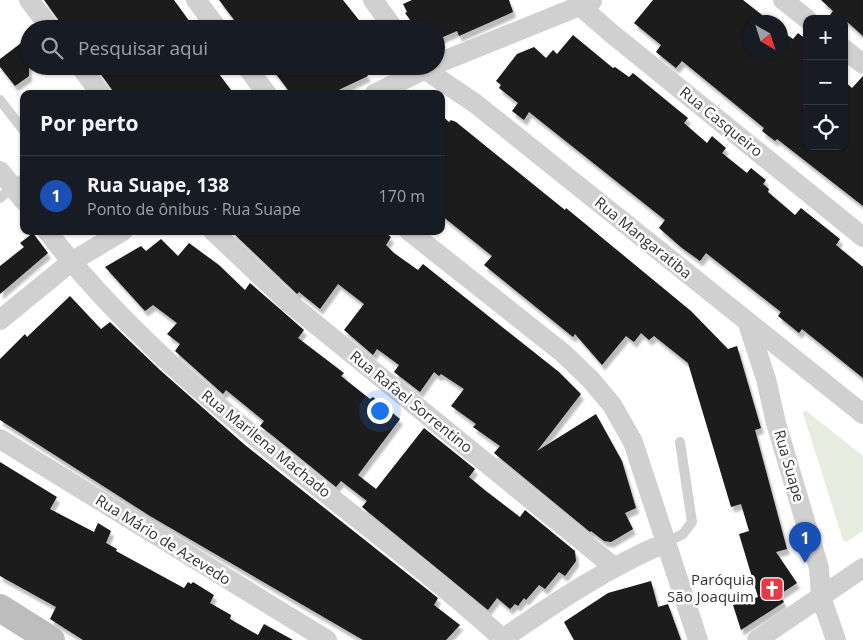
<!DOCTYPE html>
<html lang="pt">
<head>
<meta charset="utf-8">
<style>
	:root { --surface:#171b24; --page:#20242c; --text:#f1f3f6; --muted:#9ea1a6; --line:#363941; --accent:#ea580c }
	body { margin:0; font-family:"Open Sans",sans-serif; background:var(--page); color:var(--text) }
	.controls { position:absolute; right:15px; top:15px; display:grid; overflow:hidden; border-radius:10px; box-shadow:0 1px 4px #0004 }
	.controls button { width:45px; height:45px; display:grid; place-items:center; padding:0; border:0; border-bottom:1px solid var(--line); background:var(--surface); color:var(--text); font:25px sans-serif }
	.compass { position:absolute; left:743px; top:15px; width:45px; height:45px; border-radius:50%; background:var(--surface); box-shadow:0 1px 4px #0004; rotate:141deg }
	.you { position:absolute; left:379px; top:410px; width:18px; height:18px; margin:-12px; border:4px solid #fff; border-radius:50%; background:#1a73e8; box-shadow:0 0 0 8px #1a73e833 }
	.badge { display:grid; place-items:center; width:32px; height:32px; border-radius:50%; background:var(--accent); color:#fff; font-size:16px; font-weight:700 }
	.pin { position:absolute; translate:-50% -41px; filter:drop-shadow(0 1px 2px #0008) }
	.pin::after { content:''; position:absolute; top:26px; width:18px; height:15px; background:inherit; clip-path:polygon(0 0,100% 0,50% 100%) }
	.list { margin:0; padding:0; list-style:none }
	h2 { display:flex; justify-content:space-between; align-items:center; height:65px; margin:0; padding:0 20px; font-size:21px }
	h2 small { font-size:16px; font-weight:400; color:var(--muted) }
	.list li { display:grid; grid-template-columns:32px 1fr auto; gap:15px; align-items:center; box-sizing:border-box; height:80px; padding:0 20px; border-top:1px solid var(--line) }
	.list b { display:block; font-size:19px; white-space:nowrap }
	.list p { margin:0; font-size:16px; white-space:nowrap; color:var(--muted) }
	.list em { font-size:16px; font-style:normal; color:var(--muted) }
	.icon { flex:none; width:28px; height:28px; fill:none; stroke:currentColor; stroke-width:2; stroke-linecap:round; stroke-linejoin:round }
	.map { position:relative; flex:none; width:863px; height:640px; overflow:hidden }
	.search { position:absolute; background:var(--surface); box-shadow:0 1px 4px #0004; left:20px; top:20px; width:425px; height:55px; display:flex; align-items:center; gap:12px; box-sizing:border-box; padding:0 18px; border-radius:28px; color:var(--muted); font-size:19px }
	.panel { position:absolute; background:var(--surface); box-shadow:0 1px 4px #0004; left:20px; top:90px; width:425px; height:145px; border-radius:10px }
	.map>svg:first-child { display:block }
	.green { fill:#e6ecdf }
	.building { fill:#1a1a1a; filter:url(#shadow) }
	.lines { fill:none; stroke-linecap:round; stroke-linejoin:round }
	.lane { stroke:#d0d0d0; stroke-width:10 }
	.street { stroke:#d0d0d0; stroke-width:20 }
	.secondary { stroke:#bdbdbd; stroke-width:28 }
	.labels { text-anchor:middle; stroke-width:5; stroke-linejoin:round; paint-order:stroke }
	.street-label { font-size:15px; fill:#333; stroke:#fff }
	.poi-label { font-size:15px; fill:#333; stroke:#fff; text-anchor:end }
</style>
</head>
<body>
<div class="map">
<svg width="863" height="640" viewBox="0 0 863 640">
	<defs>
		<filter id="shadow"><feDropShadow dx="3" dy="5.5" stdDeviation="1" flood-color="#0004"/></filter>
	</defs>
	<rect width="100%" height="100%" fill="#fff"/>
	<!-- green -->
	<path class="green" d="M805,410L863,456V531L846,542L843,540L803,413Z"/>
	<!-- building -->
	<path class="building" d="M44,0H174L195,29H65Z
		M219,0H343L366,29H241Z
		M412,0H509L513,12L459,36L457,31L436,40V29H417L405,13L407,12L403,4Z
		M653,0H743L771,22H750V52H780V30L793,39L798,33L807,40V146H844V81L852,88L863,76V206L777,139L775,141L762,131L764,128L682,61L676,68L656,52L661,45L634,23Z
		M821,0H863V36L844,19H827L833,11Z
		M573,35L613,68L615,67L629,77L633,73L672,105L688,118L684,123L707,143L712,136L726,148L722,153L747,173L751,168L766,180L763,184L769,189L768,192L795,215L801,208L840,239L836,245L863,267V378L802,329L799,333L778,316L781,312L706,253L700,261L682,248L659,228L665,220L529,112L524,120L512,111L518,103L499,88L501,85L496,81L517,54L534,47L546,58L553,50L557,54Z
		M29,37V76L15,86L0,67V59Z
		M95,66H213L234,94H115Z
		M270,66H360L368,76L330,94H291Z
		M441,115L449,122L451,120L456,122L565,210L566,208L691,311L728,349L737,346L761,428L755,430L787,549L776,552L797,583L779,595L784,602L741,630L733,605L758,597L739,534L749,531L741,504L731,507L688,363L654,336L649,340L641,333L634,342L626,336L602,365L575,334L573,337L484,265L492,256L441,215Z
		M231,231H383L391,237L386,245L394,253L418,270L423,264L559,372L581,394L537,451L596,414L622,461L636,508L625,513L633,529L611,542L604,541L591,531L590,532L494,453L500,446L473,427L476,424L451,406L464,389L441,374L439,376L434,372L420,392L394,372L399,365L377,349L373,355L344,330L364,304L338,284L320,309L299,292L297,294L295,292Z
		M33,233L48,253L0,294V266L24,247L20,243Z
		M161,239L178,256L189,243L219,265L245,290L250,283L304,330L298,338L344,373L341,376L370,399L373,397L400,419L358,475L376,489L424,428L475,469L469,477L486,491L520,517L525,510L575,551L576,561L565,576L559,572L545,589L539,585L526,600L524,598L518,606L515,604L510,609L497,598L488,610L362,507L367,501L341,481L336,487L273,436L260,426L264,421L226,390L223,394L175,351L180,344L167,334L177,323L153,305L145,311L105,267L141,246L146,251Z
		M70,296L101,329L110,322L160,370L245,445L438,598L434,605L460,625L446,640H363L150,516L0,420V359L25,334L27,337Z
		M0,462L57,497L50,509L94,532L98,523L111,531L106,543L117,549L116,551L184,588L188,582L191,584L193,582L214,595L210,603L231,615L230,619L258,635L264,624L293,640H83L50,619L56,607L0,576Z
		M651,581L658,607L668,604L681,640H574L564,622L608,593Z"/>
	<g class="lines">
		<!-- lane -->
		<path class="lane" d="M0,100L24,131
			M0,198L24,178
			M665,543L683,534L692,522L680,442"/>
		<!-- street -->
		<path class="street" d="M29,0L51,29
			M196,0L218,29
			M373,0L394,29
			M783,0L807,19
			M580,6L611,33L863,237
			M844,49L863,64
			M436,64L592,1
			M80,66L101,94
			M246,66L267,94
			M420,66L476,104L863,414
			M374,94L432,66
			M0,171L24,201
			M47,231C172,394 352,503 503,639
			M213,231L287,301L614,567
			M409,231L563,353L590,379L612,405L633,442L698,640
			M0,320L71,262L123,231
			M747,321L766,379L776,423L819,568L821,597L836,640
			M0,439L327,640
			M501,640C553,604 606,568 665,543
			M757,640L863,568"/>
		<!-- secondary -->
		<path class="secondary" d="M0,608L51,640"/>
	</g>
	<!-- icons -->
	<defs>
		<g id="church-square" transform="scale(1.25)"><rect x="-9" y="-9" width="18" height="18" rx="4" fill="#e63946" stroke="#fff"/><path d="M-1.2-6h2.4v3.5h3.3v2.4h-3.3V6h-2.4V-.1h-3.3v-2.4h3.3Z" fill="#fff"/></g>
	</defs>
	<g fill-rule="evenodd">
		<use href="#church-square" x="772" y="589"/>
	</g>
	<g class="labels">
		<!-- street labels -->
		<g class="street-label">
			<text transform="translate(721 122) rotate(39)" y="5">Rua Casqueiro</text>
			<text transform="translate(643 238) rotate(39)" y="5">Rua Mangaratiba</text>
			<text transform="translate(411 402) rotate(39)" y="5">Rua Rafael Sorrentino</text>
			<text transform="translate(266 444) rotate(39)" y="5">Rua Marilena Machado</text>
			<text transform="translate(789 466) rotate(74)" y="5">Rua Suape</text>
			<text transform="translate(163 540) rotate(32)" y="5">Rua Mário de Azevedo</text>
		</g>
		<!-- poi labels -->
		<g class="poi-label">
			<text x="754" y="585">Paróquia<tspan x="754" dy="17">São Joaquim</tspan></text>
		</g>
	</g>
</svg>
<div class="controls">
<button>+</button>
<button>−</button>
<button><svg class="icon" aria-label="locate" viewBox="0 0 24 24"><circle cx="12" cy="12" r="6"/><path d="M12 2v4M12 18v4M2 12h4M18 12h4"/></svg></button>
</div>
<svg class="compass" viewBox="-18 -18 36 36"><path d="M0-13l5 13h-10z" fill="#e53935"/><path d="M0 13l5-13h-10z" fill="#9ea1a6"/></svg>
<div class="you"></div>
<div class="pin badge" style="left:805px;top:563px;background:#1a4fb4">1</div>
<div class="search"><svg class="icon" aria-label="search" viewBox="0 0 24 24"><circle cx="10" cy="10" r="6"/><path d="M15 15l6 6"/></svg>Pesquisar aqui</div>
<section class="panel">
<h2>Por perto<small></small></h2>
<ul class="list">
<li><span class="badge" style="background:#1a4fb4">1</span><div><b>Rua Suape, 138</b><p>Ponto de ônibus · Rua Suape</p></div><em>170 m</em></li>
</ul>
</section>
</div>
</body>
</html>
